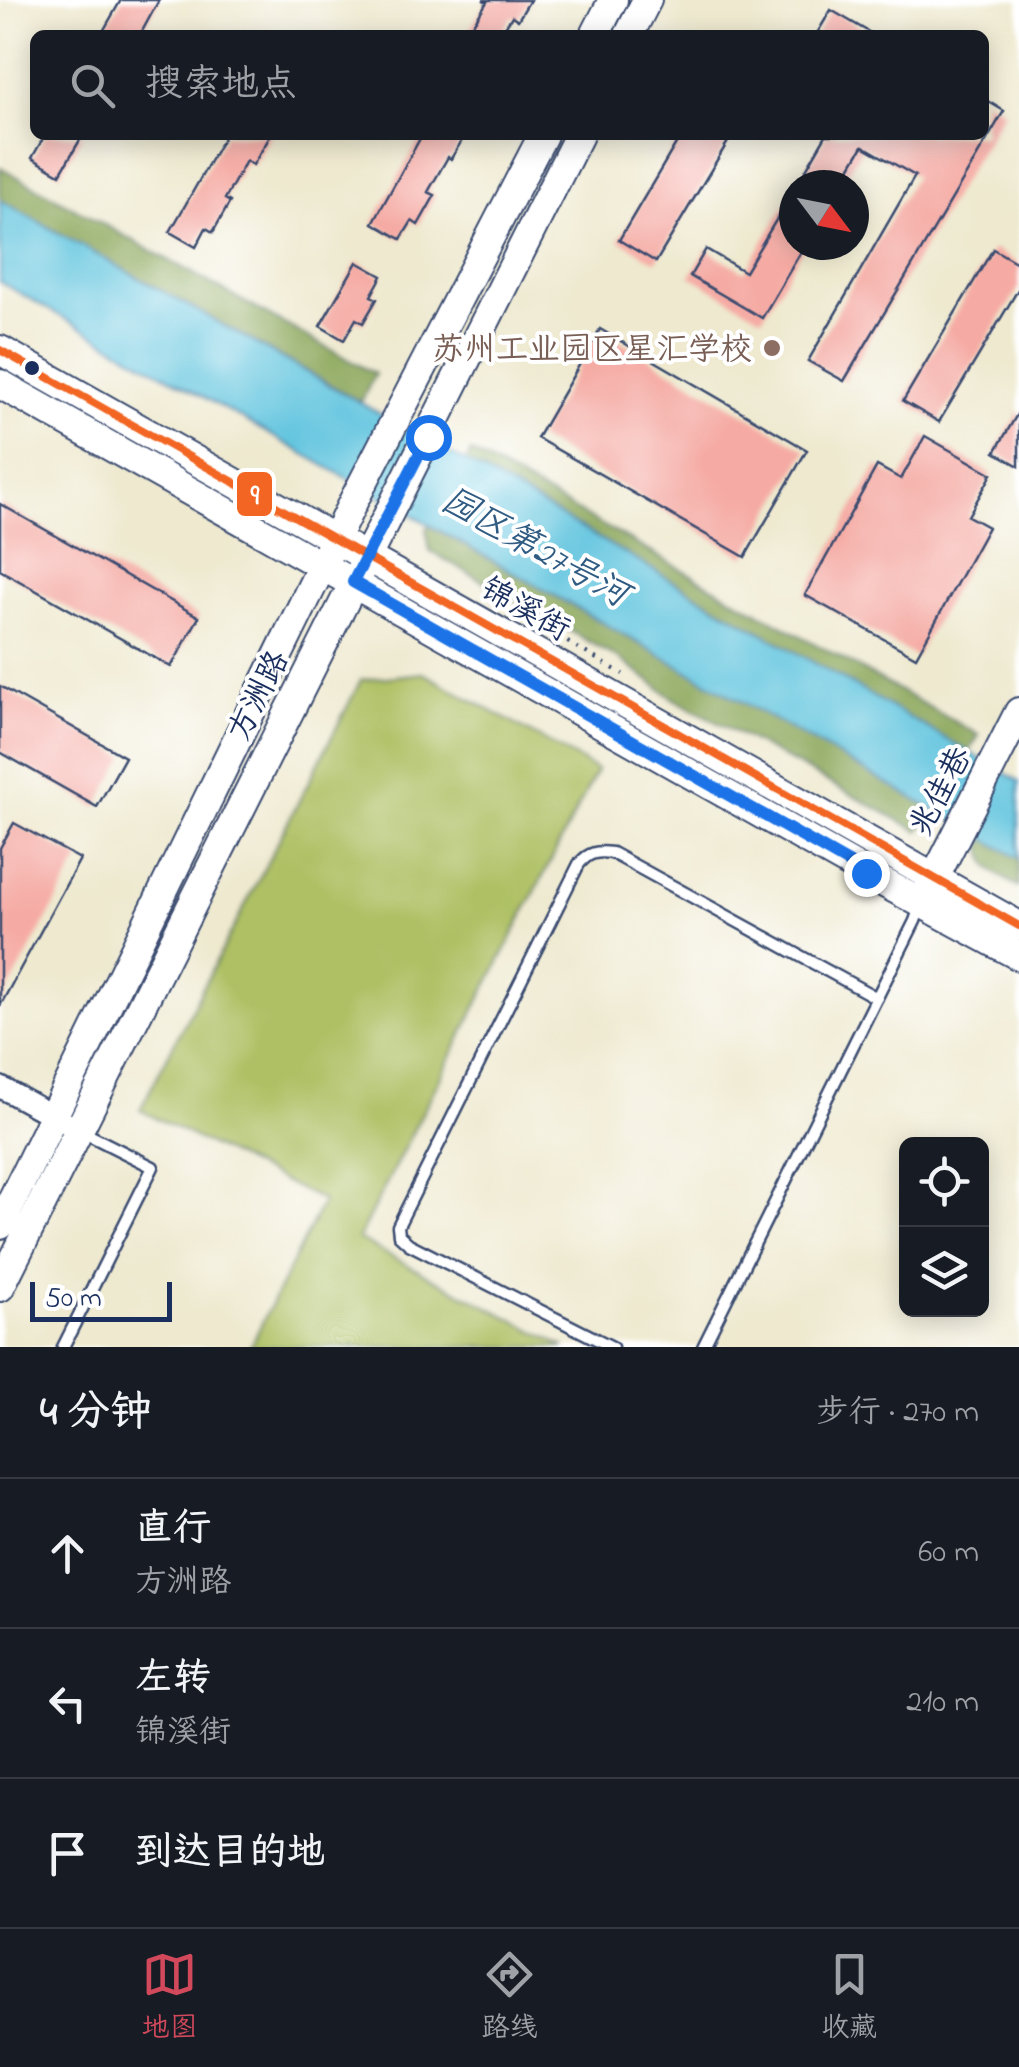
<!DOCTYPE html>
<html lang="zh">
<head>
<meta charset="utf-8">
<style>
	:root { --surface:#171b24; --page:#242831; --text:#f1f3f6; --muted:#9ea1a6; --line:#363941; --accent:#d1495b }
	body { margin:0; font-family:"Indie Flower","LXGW WenKai TC",sans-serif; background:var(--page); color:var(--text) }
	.controls { position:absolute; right:30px; bottom:30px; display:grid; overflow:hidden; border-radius:15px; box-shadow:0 5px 25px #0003 }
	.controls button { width:90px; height:90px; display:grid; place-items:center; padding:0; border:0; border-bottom:2px solid var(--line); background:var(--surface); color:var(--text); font:50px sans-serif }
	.compass { position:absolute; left:779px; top:170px; width:90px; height:90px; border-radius:50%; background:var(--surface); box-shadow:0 5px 25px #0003; rotate:122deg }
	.scale { position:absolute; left:30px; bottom:25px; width:142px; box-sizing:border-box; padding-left:10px; border:5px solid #1b2f5e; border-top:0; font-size:28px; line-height:35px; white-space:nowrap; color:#1b2f5e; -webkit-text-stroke:8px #fff; paint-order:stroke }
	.stop { position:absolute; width:30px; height:30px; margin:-22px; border:8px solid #1a73e8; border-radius:50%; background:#fff }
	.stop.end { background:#1a73e8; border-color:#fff; box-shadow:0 2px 10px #0008 }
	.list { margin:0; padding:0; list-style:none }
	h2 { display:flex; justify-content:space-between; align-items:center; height:130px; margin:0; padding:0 40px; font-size:42px }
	h2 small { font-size:32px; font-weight:400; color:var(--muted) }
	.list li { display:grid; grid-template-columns:65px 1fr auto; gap:30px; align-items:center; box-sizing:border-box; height:150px; padding:0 40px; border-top:2px solid var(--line) }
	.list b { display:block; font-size:38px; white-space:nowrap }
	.list p { margin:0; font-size:32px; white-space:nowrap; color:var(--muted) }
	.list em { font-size:32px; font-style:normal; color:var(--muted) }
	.icon { flex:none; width:55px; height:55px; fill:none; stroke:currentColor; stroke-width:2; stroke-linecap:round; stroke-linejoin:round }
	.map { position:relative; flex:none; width:1019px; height:1347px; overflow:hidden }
	.search { position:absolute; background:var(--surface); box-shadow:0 5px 25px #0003; left:30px; right:30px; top:30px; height:110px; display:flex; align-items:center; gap:25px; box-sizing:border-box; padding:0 35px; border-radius:15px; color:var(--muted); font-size:38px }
	.sheet { height:580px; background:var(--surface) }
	nav { display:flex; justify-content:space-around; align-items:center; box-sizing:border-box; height:140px; border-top:2px solid var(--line); background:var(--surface); font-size:28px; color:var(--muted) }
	nav a { display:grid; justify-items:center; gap:5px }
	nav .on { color:var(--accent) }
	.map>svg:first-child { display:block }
	.green { fill:#aec063; stroke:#647860; stroke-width:2.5 }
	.forest { fill:#8aa659; stroke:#526a5c; stroke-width:2.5 }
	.water { fill:#60c4de; stroke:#3e7a9e; stroke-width:2.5 }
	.building { fill:#f5aba4 }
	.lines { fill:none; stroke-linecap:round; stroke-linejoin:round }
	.lane-casing { stroke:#3b4b6f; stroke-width:15 }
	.street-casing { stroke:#3b4b6f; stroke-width:25 }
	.secondary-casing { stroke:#3b4b6f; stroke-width:32 }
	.path { stroke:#3b4b6f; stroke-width:4; stroke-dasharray:2.5 8; stroke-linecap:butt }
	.lane { stroke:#fff; stroke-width:10 }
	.street { stroke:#fff; stroke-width:20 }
	.secondary { stroke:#fff; stroke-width:28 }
	.bus-1-casing { stroke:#fff; stroke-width:15 }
	.bus-1 { stroke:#f26522; stroke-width:8 }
	.route { stroke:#1a73e8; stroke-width:12 }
	.education-dot { fill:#8d6e63; stroke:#fff; stroke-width:4 }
	.bus-dot { fill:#1b2f5e; stroke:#fff; stroke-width:4 }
	.labels { text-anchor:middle; stroke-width:8; stroke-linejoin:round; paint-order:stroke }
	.education-label { font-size:32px; fill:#785e54; stroke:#fff; text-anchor:end }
	.street-label { font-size:32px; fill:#1b2f5e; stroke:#fff }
	.water-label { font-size:35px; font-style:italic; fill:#305c84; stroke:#fff }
	.line-badge { stroke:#fff; stroke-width:4 }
	.badge-label { font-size:28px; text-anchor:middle; font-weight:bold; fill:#fff }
</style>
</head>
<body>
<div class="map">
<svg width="1019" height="1347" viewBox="0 0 1019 1347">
	<rect width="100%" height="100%" fill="#fff"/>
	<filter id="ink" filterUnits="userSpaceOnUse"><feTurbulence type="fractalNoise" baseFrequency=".01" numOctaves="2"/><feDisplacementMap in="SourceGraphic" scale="20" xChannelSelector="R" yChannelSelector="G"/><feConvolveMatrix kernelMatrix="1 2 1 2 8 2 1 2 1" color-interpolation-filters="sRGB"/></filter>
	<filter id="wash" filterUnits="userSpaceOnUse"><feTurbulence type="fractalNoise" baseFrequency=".0048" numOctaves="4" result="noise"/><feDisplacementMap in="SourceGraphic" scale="40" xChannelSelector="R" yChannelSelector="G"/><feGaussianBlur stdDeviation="2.25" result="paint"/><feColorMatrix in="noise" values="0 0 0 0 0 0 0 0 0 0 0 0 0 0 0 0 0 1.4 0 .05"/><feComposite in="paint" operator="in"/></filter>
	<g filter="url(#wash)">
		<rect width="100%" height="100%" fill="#eee9cf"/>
		<!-- green -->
		<path class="green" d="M423,673L597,770L358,1239L565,1347H250L323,1201L140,1110L361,680Z"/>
		<!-- forest -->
		<path class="forest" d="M0,167L375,374L361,402L0,200Z
			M471,452L979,735L969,752L466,462Z
			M429,525L933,809L919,831L674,699L621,660L430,551L426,529Z
			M982,837L1019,858V887C993,872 983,870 982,837Z"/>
		<!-- water -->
		<path class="water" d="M0,200L466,462L1019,781V858L0,282Z"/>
		<g id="blocks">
			<!-- building -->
			<path class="building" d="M121,0H159L140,35H101Z
				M483,0H530L518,20L512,16L500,35H466L487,2Z
				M831,10L874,35H816Z
				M984,99L1004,111L844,381L808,361L915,176L863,146L840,185H797L826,135H984Z
				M45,135H83L60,174L32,158Z
				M225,135H271L253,165L246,161L225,199L230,202L213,232L206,228L196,247L170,232Z
				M422,135H465L451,159L448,157L428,192L435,195L418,225L412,221L401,239L373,223Z
				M681,135H732L656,262L619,240Z
				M794,190V245H805L762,318L690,276L706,249L745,272Z
				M993,249L1019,264V288L939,422L903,401Z
				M357,262L382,276L371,296L377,299L363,323L356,319L344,340L320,326Z
				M600,329L807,450L745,557L537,438Z
				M1019,411V466L995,452Z
				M925,436L992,474L968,516L988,527L916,657L805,595L877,466L901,479Z
				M0,504L199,617L171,667L0,570Z
				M0,686L125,757L97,807L0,752Z
				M14,823L80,859L0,1006V848Z"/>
		</g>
	</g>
	<g filter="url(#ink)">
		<use href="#blocks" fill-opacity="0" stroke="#3b4b6f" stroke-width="2.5"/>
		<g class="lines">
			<!-- lane casing -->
			<g class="lane-casing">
				<path id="lane" d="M63,1347L153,1167L79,1130
					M612,1347L409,1244L399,1235L398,1226L579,864C589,852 597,851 612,853L877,998
					M703,1347L915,921L921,904"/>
			</g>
			<!-- street casing -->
			<g class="street-casing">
				<path id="street" d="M0,1087L79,1130"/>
			</g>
			<!-- secondary casing -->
			<g class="secondary-casing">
				<path id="secondary" d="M595,35L613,0
					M629,35L647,0
					M0,350L1019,926
					M0,384L866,873L1019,956
					M927,893L1019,712
					M0,1225L354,500L543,135
					M0,1287L579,135"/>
			</g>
			<!-- path -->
			<path class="path" d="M531,621L623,674"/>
			<!-- lane -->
			<use href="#lane" class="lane"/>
			<!-- street -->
			<use href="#street" class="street"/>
			<!-- secondary -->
			<use href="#secondary" class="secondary"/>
			<!-- bus-1 casing -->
			<g class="bus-1-casing">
				<path id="bus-1" d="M0,350L1019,926"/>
			</g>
			<!-- bus-1 -->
			<use href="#bus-1" class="bus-1"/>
		</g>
	</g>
	<g class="lines" filter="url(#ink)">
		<!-- route -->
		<path class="route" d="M428,437L353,582L866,873"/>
	</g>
	<!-- markers -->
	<circle class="education-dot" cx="772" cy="348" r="10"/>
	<circle class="bus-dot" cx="32" cy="368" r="9"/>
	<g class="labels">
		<!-- education labels -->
		<g class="education-label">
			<text x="752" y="359">苏州工业园区星汇学校</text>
		</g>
		<!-- street labels -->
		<g class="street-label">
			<text transform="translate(526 608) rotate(29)" y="11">锦溪街</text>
			<text transform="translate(257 695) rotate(-63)" y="11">方洲路</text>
			<text transform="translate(939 791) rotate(-62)" y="11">兆佳巷</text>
		</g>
		<!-- water labels -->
		<g class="water-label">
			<text transform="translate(536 546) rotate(29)" y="12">园区第27号河</text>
		</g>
	</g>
	<rect class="line-badge" x="235" y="470" width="39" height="48" rx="10" fill="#f26522"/>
	<g class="badge-label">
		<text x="255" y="504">9</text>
	</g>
</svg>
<div class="controls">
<button><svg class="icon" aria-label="locate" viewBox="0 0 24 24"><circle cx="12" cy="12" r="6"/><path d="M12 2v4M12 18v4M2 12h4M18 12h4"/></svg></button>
<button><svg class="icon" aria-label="layers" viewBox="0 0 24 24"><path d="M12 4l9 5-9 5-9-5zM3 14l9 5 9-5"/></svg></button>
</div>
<svg class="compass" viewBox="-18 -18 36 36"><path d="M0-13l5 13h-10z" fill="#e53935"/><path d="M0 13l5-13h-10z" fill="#9ea1a6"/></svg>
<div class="scale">50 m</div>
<div class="stop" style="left:428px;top:437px"></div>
<div class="stop end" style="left:866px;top:873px"></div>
<div class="search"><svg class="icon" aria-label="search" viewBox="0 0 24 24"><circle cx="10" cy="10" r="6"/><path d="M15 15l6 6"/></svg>搜索地点</div>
</div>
<section class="sheet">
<h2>4 分钟<small>步行 · 270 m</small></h2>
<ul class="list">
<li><svg class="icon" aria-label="ahead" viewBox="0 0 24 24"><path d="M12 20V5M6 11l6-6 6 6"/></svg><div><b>直行</b><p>方洲路</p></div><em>60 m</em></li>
<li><svg class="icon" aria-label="left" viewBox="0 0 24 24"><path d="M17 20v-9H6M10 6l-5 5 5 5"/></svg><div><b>左转</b><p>锦溪街</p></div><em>210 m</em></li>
<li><svg class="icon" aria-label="arrive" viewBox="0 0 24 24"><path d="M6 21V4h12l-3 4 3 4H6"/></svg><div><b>到达目的地</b></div></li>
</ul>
</section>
<nav>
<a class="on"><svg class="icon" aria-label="map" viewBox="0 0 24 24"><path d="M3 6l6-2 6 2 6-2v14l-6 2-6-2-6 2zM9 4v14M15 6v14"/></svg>地图</a>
<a><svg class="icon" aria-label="directions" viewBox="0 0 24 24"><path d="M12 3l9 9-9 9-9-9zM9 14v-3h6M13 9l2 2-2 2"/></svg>路线</a>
<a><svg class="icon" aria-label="saved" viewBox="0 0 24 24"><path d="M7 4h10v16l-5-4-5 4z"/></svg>收藏</a>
</nav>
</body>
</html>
